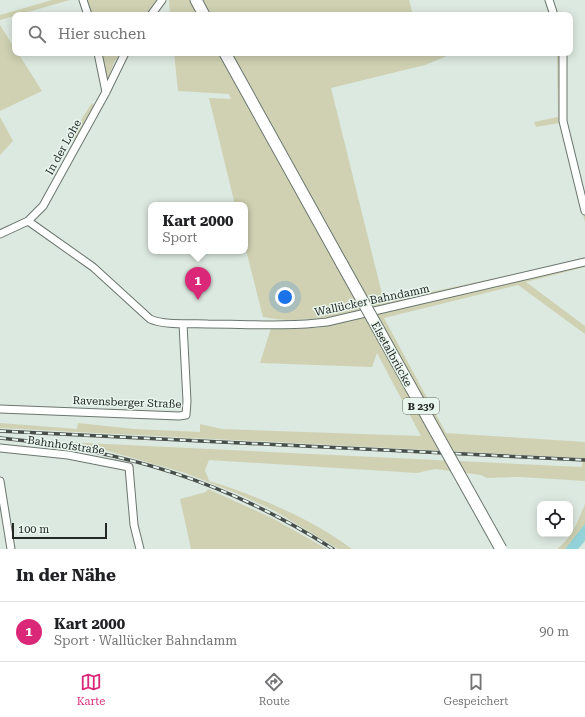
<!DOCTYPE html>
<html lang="de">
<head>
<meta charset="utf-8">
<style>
	:root { --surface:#fff; --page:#f6f6f6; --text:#202124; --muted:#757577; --line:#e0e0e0; --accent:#db2777 }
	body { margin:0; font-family:"Roboto Serif",serif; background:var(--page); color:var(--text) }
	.controls { position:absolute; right:12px; bottom:12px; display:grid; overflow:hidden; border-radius:8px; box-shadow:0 2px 10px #0003 }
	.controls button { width:36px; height:36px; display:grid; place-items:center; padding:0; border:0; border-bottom:1px solid var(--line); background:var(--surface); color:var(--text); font:20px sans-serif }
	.scale { position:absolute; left:12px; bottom:10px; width:95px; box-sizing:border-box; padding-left:4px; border:2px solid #232825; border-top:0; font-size:11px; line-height:14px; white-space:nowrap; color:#232825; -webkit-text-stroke:3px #e9f6ee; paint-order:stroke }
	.you { position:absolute; left:285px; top:297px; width:14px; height:14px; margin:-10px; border:3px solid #fff; border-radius:50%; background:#1a73e8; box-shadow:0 0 0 6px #1a73e833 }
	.badge { display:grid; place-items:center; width:26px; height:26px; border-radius:50%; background:var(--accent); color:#fff; font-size:13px; font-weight:700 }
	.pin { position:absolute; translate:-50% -33px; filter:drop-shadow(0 1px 2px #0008) }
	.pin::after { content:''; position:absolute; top:21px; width:14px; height:12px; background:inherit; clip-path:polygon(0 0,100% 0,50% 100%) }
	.popup { position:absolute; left:148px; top:202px; width:100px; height:52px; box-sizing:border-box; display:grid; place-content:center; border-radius:8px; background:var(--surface); filter:drop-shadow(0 1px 3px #0005); font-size:13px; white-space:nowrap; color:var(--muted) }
	.popup b { font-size:15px; color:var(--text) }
	.popup::after { content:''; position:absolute; left:50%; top:100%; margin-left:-8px; border:8px solid transparent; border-top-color:var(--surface) }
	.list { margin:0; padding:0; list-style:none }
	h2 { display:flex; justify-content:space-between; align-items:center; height:52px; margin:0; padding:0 16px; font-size:17px }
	h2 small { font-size:13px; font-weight:400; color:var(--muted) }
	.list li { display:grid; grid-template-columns:26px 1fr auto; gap:12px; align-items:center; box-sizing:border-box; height:60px; padding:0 16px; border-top:1px solid var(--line) }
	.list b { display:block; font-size:15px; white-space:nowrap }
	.list p { margin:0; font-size:13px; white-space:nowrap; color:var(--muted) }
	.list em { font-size:13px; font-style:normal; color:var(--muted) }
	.icon { flex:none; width:22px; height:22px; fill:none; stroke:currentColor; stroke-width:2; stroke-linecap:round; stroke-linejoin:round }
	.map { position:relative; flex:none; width:585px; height:549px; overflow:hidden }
	.search { position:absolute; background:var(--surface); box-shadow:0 2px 10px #0003; left:12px; right:12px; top:12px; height:44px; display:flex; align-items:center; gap:10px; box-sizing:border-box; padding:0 14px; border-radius:8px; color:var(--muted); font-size:15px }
	.sheet { height:112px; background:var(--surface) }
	nav { display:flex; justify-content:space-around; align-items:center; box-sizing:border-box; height:56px; border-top:1px solid var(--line); background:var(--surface); font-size:11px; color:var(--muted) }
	nav a { display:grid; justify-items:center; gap:2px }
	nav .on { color:var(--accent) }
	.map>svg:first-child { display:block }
	.green { fill:#cfd1b2 }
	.water { fill:#93d2d8 }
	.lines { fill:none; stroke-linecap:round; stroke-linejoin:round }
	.minor-casing { stroke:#6a766e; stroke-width:9 }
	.primary-casing { stroke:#6a766e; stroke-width:13 }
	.minor { stroke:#fff; stroke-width:7 }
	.primary { stroke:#fff; stroke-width:11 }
	.rail-casing { stroke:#484e4a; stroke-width:3.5 }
	.rail { stroke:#e9f6ee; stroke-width:2; stroke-dasharray:6; stroke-linecap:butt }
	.primary-bridge-casing { stroke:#6a766e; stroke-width:13; stroke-linecap:butt }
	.primary-bridge { stroke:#fff; stroke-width:11 }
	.labels { text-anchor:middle; stroke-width:3; stroke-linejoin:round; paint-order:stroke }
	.shield { fill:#e9f6ee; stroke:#5e6661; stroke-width:1 }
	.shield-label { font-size:10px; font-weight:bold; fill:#232825 }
	.street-label { font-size:11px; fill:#232825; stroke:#e9f6ee }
</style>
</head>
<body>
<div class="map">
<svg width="585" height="549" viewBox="0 0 585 549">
	<rect width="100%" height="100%" fill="#dce9e0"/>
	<!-- green -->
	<path class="green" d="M52,0H70L0,20V15Z
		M86,0H157L146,15H91Z
		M169,0H409L413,15H170Z
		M0,25L15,49V53H18L42,91L0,111Z
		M102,53H120L114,63L107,81Z
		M174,53H422L423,56L431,53H454L425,65L331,88L384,302L585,259V267L526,282L585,326V334L518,285L384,318L446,433L585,442V481L520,477L487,478L481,475L435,469L417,473L209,460L205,470L209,481C255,495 314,520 352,549H338L275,511L236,493L185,473L101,449L64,442L582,467L583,458L0,428V423L77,429L78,423L134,429L200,432V424L222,429L421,436L377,353L372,367L260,363L271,328H317L343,321L340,315C314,320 289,322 263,317L245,246V205H235L209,98L231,99L229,94L178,91Z
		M557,53H564L565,121L585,202V222L559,123L536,127L534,122L558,117Z
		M92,103L94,105V108L75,142L71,135Z
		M0,117L13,141L0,155Z
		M208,489L272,518L327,549H191L180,499L206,492Z
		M585,504V524L584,527L565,549H557C572,538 578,521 585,504Z"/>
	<!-- water -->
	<path class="water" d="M585,524V541L578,549H565Z"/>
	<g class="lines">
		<!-- minor casing -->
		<g class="minor-casing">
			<path id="minor" d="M83,0L88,15
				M549,0L554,15
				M151,15L162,0
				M98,53L106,92
				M563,53V121L585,211
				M28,221L93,267L150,319C166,326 191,323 208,324C247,324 287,327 327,322L585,262
				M0,234L28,221L43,206L106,92L125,53
				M0,409L179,416L186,415L187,401L183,324
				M0,448L68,455L129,467L134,525L140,549
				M0,481L11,549"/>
		</g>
		<!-- primary casing -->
		<g class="primary-casing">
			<path id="primary" d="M196,0L204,15
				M225,53L342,264"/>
		</g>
		<!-- minor -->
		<use href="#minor" class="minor"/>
		<!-- primary -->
		<use href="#primary" class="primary"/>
		<!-- rail casing -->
		<g class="rail-casing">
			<path id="rail" d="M0,431L585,460
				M0,438C124,450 228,482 333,549"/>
		</g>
		<!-- rail -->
		<use href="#rail" class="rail"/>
		<!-- primary-bridge casing -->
		<g class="primary-bridge-casing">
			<path id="primary-bridge" d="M342,264L501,549"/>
		</g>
		<!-- primary-bridge -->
		<use href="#primary-bridge" class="primary-bridge"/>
	</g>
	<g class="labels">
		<!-- shield labels -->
		<rect class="shield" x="403" y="398" width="36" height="16" rx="3"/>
		<g class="shield-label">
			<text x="421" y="410">B 239</text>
		</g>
		<!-- street labels -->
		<g class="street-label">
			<text transform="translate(63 147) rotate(-61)" y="4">In der Lohe</text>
			<text transform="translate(372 300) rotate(-12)" y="4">Wallücker Bahndamm</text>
			<text transform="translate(392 354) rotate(61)" y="4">Elsetalbrücke</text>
			<text transform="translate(127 402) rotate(2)" y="4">Ravensberger Straße</text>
			<text transform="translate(66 445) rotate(8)" y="4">Bahnhofstraße</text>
		</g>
	</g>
</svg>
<div class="controls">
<button><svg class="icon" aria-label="locate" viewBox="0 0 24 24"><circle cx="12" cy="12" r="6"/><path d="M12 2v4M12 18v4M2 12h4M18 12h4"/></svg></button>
</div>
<div class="scale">100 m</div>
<div class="you"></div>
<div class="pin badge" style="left:198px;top:300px">1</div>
<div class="popup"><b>Kart 2000</b>Sport</div>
<div class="search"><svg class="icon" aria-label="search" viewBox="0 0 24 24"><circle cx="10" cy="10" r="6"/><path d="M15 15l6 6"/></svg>Hier suchen</div>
</div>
<section class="sheet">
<h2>In der Nähe<small></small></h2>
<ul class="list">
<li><span class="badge">1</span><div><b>Kart 2000</b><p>Sport · Wallücker Bahndamm</p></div><em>90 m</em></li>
</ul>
</section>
<nav>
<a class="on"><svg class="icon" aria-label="map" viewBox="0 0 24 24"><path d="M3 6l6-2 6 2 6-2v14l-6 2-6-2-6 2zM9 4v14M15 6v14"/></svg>Karte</a>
<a><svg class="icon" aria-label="directions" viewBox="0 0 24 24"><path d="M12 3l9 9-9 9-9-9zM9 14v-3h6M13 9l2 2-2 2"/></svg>Route</a>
<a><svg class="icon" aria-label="saved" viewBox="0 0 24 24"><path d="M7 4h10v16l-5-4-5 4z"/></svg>Gespeichert</a>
</nav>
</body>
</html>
